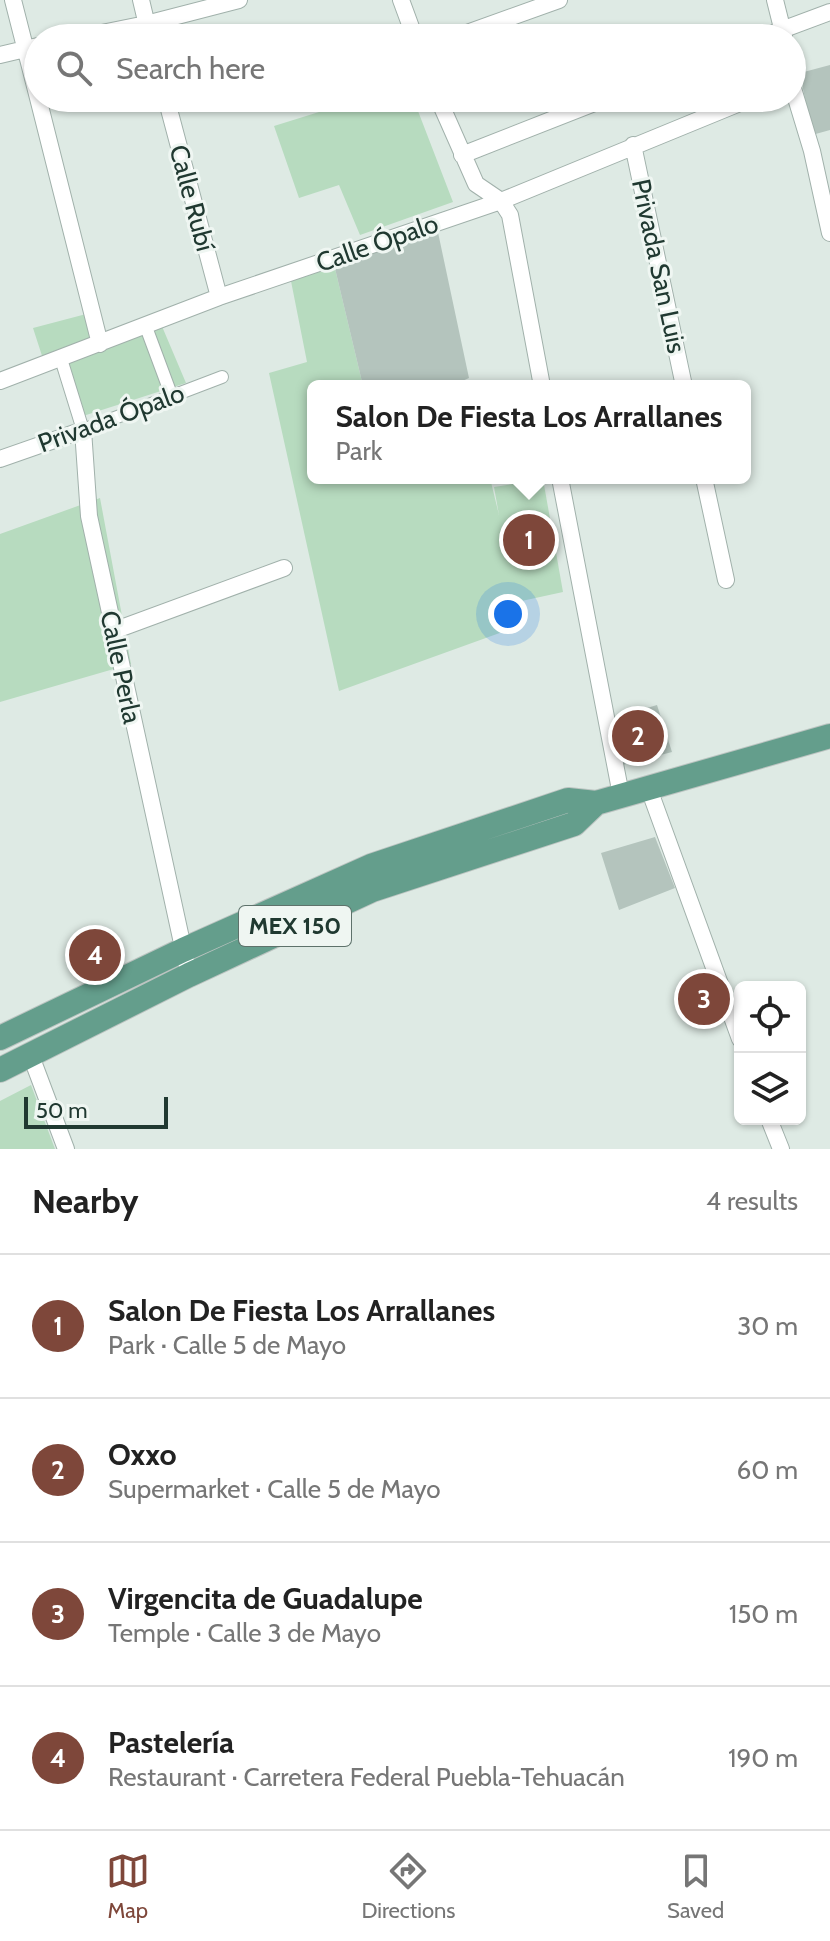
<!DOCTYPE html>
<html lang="en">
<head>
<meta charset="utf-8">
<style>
	:root { --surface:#fff; --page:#f6f6f6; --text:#222; --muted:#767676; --line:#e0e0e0; --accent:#7e473a }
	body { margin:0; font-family:Cabin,sans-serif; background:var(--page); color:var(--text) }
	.controls { position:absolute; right:24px; bottom:24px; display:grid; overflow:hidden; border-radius:12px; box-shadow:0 2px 6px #0004 }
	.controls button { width:72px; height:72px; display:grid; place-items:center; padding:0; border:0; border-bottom:2px solid var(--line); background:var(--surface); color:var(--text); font:40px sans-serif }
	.scale { position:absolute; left:24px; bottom:20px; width:144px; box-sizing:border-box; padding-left:8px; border:4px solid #203931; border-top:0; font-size:22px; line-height:28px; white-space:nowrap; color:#203931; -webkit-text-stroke:6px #eff6f2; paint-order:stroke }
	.you { position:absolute; left:508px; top:614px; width:28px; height:28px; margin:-20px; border:6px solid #fff; border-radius:50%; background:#1a73e8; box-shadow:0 0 0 12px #1a73e833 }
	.badge { display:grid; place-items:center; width:52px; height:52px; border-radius:50%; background:var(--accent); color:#fff; font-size:26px; font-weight:700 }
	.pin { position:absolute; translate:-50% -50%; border:4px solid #fff; box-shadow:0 2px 8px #0006 }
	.popup { position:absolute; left:307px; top:380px; width:444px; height:104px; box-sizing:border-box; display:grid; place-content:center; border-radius:12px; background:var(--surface); filter:drop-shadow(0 2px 6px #0005); font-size:26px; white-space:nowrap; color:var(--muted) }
	.popup b { font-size:30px; color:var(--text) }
	.popup::after { content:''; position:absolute; left:50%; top:100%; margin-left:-16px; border:16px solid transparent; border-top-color:var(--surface) }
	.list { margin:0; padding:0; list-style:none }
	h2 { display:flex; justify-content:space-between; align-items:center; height:104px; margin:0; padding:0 32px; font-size:34px }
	h2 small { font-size:26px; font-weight:400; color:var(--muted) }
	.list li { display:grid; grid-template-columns:52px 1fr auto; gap:24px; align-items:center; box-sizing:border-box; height:144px; padding:0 32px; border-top:2px solid var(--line) }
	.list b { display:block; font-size:30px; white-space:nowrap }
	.list p { margin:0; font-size:26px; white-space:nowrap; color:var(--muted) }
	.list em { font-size:26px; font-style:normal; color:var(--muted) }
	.icon { flex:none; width:44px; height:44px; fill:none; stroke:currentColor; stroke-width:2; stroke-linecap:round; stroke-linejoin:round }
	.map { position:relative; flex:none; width:830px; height:1149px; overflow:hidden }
	.search { position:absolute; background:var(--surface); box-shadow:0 2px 6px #0004; left:24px; right:24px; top:24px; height:88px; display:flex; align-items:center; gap:20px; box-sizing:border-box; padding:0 28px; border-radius:44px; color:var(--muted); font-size:30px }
	.sheet { height:680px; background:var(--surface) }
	nav { display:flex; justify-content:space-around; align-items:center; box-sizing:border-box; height:112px; border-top:2px solid var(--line); background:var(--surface); font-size:22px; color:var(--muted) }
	nav a { display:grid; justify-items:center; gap:4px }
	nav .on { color:var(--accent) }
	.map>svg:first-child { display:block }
	.green { fill:#b7dbbf }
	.building { fill:#b4c4bd }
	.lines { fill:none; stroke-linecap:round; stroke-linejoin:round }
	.pedestrian-casing { stroke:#a1b1ab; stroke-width:14 }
	.minor-casing { stroke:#a1b1ab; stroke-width:18 }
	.primary-casing { stroke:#bcc4c1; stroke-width:26 }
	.pedestrian { stroke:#fff; stroke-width:12 }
	.minor { stroke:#fff; stroke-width:16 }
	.primary { stroke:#649e8c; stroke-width:24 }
	.labels { text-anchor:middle; stroke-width:6; stroke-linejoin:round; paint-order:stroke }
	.shield { fill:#eff6f2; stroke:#5e726b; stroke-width:2 }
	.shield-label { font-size:24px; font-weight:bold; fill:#203931 }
	.street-label { font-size:26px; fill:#203931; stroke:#eff6f2 }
</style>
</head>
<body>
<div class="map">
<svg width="830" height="1149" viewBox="0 0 830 1149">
	<rect width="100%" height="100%" fill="#deeae4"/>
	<!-- green -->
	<path class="green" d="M364,98H413L453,202L360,235L339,185L299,198L274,126Z
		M333,260L363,386H313V478H490L499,515L494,487L543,479L563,592L517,602L522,625L339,691L269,373L307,362L290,276Z
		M90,313L98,343L44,362L33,328Z
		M161,324L186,383L83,416L64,360Z
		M100,498L131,664L0,702V534Z
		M31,1085L55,1149H0V1101Z"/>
	<!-- building -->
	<path class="building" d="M830,65V130L812,135L800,73Z
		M436,223L469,378L451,386H363L333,260Z
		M657,705L672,752L615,767L607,720Z
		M655,837L675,888L619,910L601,853Z"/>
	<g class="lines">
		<!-- pedestrian casing -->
		<g class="pedestrian-casing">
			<path id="pedestrian" d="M146,327L172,397
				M61,359L83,430L222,377"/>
		</g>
		<!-- minor casing -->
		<g class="minor-casing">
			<path id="minor" d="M13,0L38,98
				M141,0L150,38
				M401,0L415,38
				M775,0L784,36
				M77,38L146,24L239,0
				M453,38L559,0
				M760,38L830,12
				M0,55L38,46
				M792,85L812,151L830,233
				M38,98L100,344
				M166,98L219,297
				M438,98L476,184L501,201L510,215L542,386
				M633,145L684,386
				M462,155L607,98
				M0,381L219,297L501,201L752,98
				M0,459L83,430L89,516L189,975
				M560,478L621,795
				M704,478L726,580
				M113,631L284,568
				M649,789L740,1039
				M31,1056L66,1149
				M769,1119L781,1149"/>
		</g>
		<!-- primary casing -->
		<g class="primary-casing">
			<path id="primary" d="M0,1038L183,950L371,866L568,800L596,803L830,736
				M0,1070L189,975L372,890L574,824L596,803"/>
		</g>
		<!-- pedestrian -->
		<use href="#pedestrian" class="pedestrian"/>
		<!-- minor -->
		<use href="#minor" class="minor"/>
		<!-- primary -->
		<use href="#primary" class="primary"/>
	</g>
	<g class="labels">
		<!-- shield labels -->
		<rect class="shield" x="239" y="906" width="112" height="40" rx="6"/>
		<g class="shield-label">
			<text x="295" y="934">MEX 150</text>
		</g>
		<!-- street labels -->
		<g class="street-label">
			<text transform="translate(192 198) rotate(75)" y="9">Calle Rubí</text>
			<text transform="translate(377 243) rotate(-19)" y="9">Calle Ópalo</text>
			<text transform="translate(659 266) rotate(78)" y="9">Privada San Luis</text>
			<text transform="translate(111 418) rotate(-20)" y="9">Privada Ópalo</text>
			<text transform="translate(121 667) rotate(78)" y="9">Calle Perla</text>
		</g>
	</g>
</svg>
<div class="controls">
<button><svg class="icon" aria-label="locate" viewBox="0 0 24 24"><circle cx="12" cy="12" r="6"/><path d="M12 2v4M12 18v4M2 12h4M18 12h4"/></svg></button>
<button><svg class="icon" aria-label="layers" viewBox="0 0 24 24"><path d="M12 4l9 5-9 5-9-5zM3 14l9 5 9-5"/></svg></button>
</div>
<div class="scale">50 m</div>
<div class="you"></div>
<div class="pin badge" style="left:529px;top:540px">1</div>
<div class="popup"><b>Salon De Fiesta Los Arrallanes</b>Park</div>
<div class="pin badge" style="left:638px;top:736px">2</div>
<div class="pin badge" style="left:704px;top:999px">3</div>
<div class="pin badge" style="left:95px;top:955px">4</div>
<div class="search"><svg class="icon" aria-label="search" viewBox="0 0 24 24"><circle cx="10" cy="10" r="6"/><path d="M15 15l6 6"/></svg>Search here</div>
</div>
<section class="sheet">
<h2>Nearby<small>4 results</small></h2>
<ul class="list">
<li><span class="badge">1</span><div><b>Salon De Fiesta Los Arrallanes</b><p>Park · Calle 5 de Mayo</p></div><em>30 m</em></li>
<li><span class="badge">2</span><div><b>Oxxo</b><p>Supermarket · Calle 5 de Mayo</p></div><em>60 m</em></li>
<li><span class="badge">3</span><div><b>Virgencita de Guadalupe</b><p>Temple · Calle 3 de Mayo</p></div><em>150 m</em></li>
<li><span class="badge">4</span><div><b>Pastelería</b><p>Restaurant · Carretera Federal Puebla-Tehuacán</p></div><em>190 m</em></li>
</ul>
</section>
<nav>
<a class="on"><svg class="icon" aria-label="map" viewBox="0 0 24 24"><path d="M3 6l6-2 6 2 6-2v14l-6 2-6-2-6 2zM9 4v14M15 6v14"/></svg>Map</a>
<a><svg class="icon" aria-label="directions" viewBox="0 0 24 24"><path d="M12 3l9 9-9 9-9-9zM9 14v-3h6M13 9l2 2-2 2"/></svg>Directions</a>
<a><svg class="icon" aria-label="saved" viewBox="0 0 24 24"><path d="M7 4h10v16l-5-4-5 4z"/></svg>Saved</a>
</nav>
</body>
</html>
